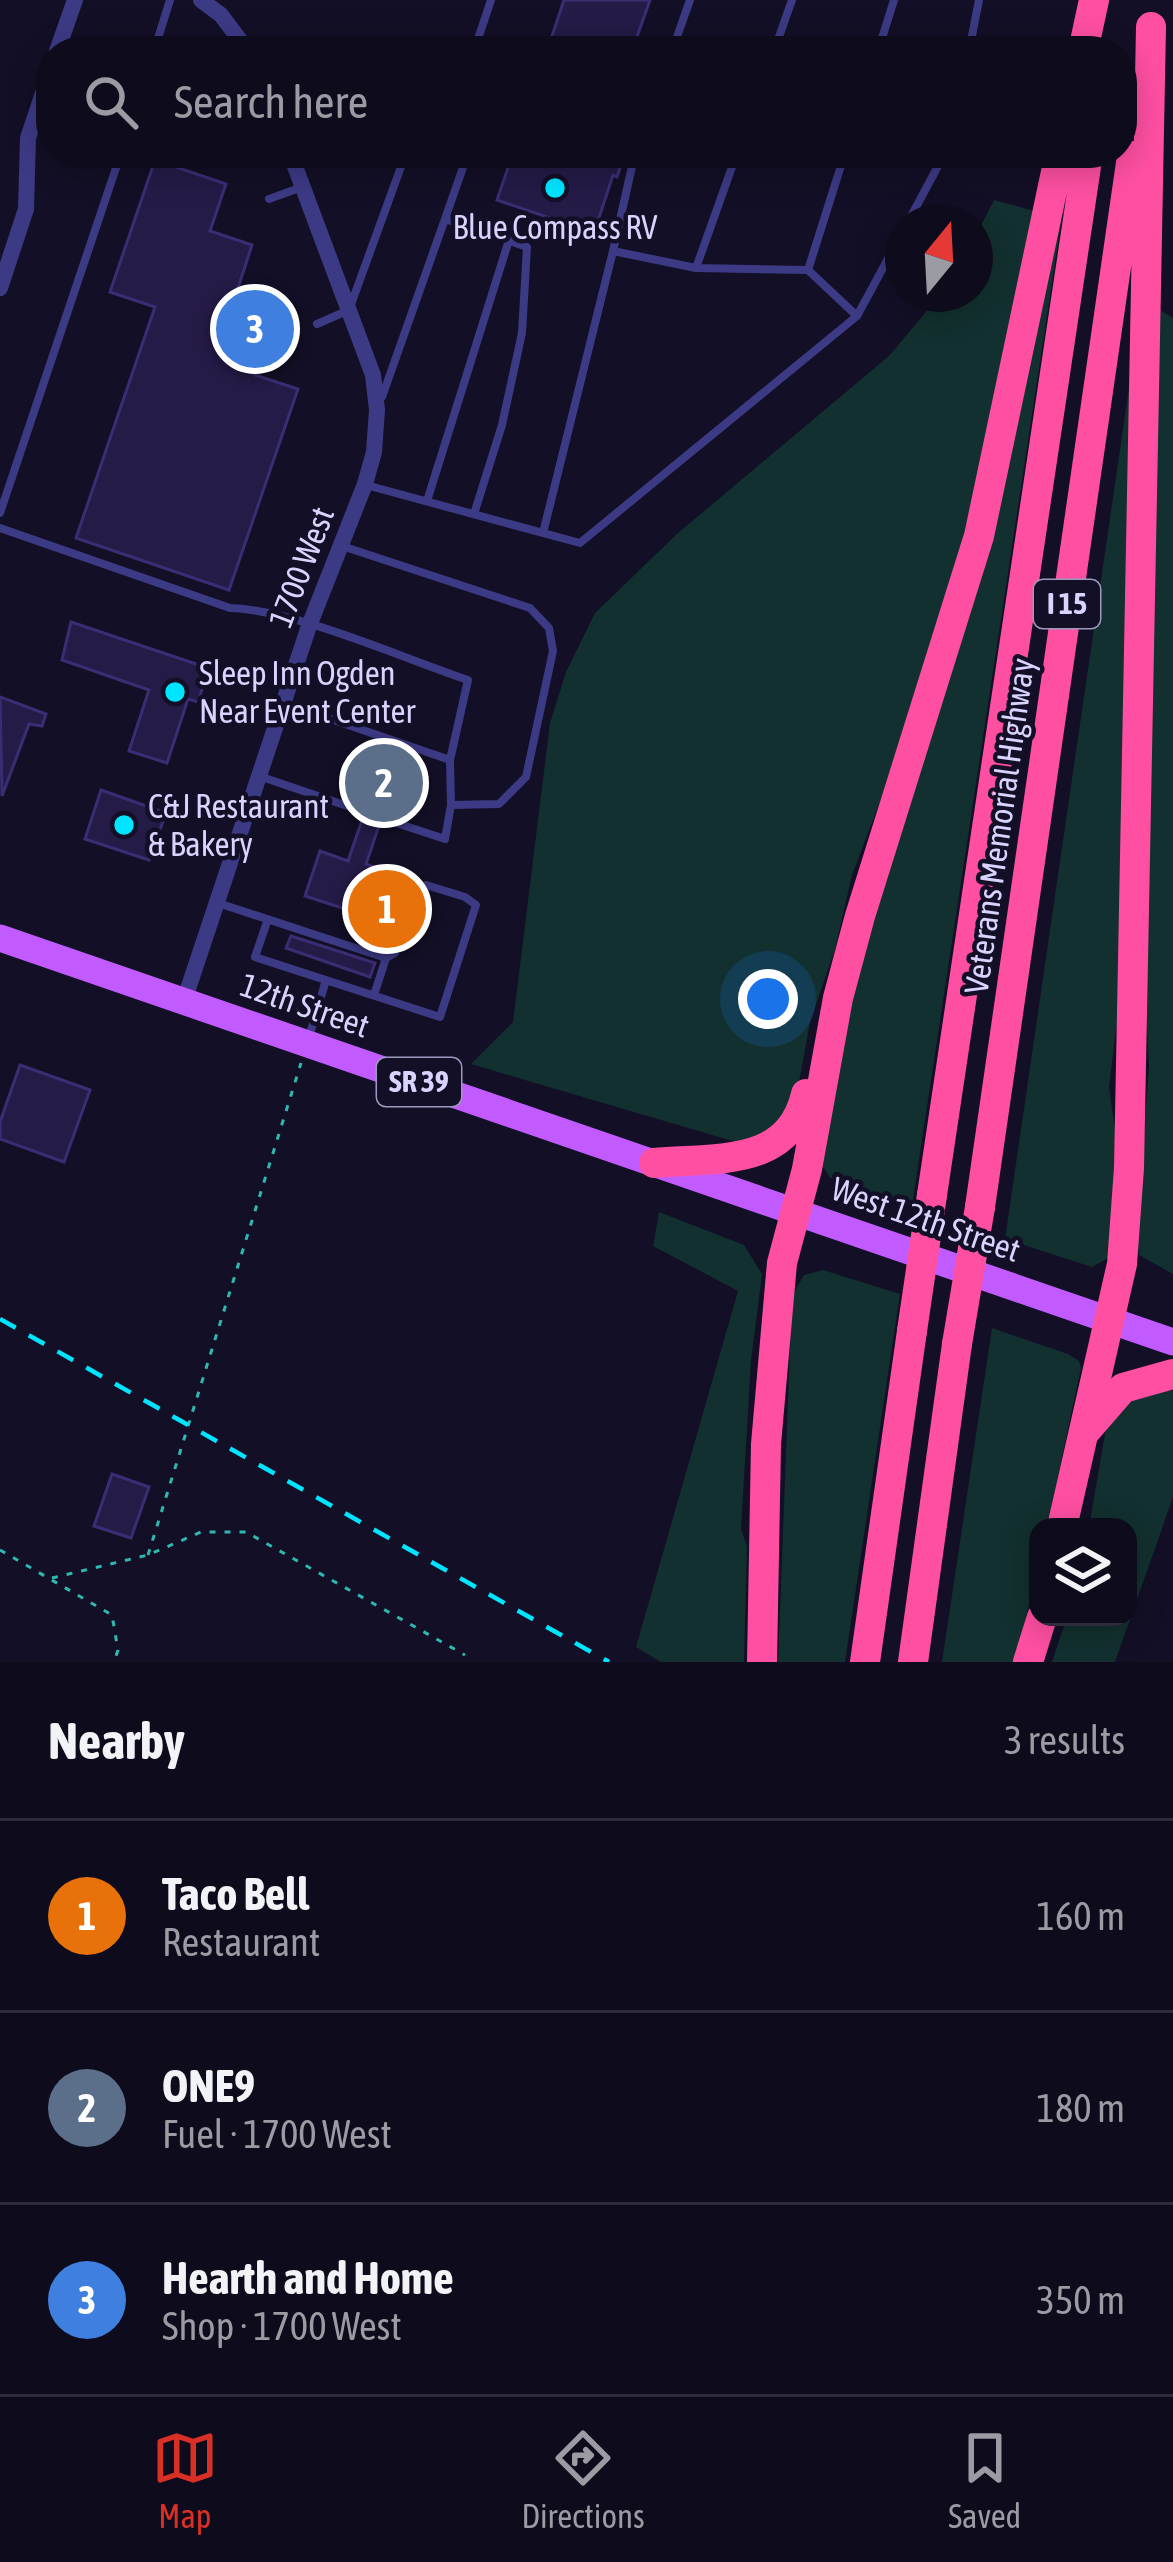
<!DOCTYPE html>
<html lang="en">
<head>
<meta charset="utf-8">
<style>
	:root { --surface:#0e0b1c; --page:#171425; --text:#f1f3f6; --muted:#9b9ba3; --line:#2e2b3b; --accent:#d93025 }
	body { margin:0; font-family:"Asap Condensed",sans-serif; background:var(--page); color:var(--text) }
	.controls { position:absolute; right:36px; bottom:36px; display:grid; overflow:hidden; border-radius:24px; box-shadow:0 6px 30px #0003 }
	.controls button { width:108px; height:108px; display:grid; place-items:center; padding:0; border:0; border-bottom:3px solid var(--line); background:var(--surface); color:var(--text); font:60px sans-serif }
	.compass { position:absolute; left:885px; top:204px; width:108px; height:108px; border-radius:50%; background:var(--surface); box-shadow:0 6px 30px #0003; rotate:18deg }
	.you { position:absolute; left:768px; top:999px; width:42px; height:42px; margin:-30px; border:9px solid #fff; border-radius:50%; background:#1a73e8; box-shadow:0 0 0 18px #1a73e833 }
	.badge { display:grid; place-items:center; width:78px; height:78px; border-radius:50%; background:var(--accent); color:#fff; font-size:39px; font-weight:700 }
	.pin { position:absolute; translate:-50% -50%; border:6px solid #fff; box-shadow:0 3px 12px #0006 }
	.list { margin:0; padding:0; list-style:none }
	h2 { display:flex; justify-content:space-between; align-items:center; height:156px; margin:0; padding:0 48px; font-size:51px }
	h2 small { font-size:39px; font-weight:400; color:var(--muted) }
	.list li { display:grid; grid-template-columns:78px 1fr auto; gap:36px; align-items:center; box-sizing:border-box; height:192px; padding:0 48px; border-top:3px solid var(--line) }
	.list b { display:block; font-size:45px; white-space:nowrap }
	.list p { margin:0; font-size:39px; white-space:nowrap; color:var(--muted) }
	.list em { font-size:39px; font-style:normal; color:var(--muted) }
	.icon { flex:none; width:66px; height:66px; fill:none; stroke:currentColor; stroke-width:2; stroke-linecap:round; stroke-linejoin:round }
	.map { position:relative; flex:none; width:1173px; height:1662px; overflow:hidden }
	.search { position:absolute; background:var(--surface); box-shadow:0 6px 30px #0003; left:36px; right:36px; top:36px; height:132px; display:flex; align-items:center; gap:30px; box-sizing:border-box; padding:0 42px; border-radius:48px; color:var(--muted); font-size:45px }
	.sheet { height:732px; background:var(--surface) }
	nav { display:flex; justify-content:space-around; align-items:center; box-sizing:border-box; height:168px; border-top:3px solid var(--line); background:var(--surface); font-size:33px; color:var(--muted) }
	nav a { display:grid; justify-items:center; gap:6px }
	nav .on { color:var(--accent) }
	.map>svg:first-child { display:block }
	.green { fill:#12302f }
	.building { fill:#241b47; stroke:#3b2d73; stroke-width:3 }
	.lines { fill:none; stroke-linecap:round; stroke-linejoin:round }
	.path { stroke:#2fb8b0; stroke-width:3; stroke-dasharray:6 9; stroke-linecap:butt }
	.service { stroke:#3d3a85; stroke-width:8 }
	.minor { stroke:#3d3a85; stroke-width:16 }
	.primary { stroke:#c25bff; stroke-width:27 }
	.motorway { stroke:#ff4fa3; stroke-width:30 }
	.rail { stroke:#00e5ff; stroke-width:4.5; stroke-dasharray:18 15; stroke-linecap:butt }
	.motorway-bridge { stroke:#ff4fa3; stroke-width:30 }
	.poi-dot { fill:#00e5ff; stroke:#130f26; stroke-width:4.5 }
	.labels { text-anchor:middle; stroke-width:9; stroke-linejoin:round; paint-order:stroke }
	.shield { fill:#130f26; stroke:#9e99be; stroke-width:3 }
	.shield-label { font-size:30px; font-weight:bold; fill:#d9d4ff }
	.poi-label { font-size:33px; fill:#d9d4ff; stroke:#130f26; text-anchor:start }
	.street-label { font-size:33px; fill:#d9d4ff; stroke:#130f26 }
</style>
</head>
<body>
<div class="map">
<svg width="1173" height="1662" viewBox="0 0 1173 1662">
	<rect width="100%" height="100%" fill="#130f26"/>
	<!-- green -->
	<path class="green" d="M1070,164L912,1206L830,1178L821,1164L852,994Z
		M994,200L1034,211L969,519L902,744L852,875L835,949L810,1022L797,1093L770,1136L736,1142L471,1064L513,1022L550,723L566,672L595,613L678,533L889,356L941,294H975V237Z
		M1158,309L1173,318V1274L1139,1255L1137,1236L1149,1066L1146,1007Z
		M1131,374L1119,1006L1109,1087L1117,1145L1108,1258L1092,1267L1005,1239Z
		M659,1212L744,1245L762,1274L751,1361L741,1529L747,1546L744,1662H661L636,1647L738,1291L653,1246Z
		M823,1270L900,1294L845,1662H778L792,1296L804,1275Z
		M992,1328L1068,1354L1079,1361L1081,1368L1047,1527H1038V1567L1015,1662H942Z
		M1158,1388L1173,1391V1497L1115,1662H1052L1067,1617H1128V1527H1089L1107,1422L1117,1407Z"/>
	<!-- building -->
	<path class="building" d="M564,0H650L632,51H547Z
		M513,153H625L617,177L613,175L594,233L497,200Z
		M155,160L226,184L210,231L252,245L235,297L277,311L255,375L298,389L229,590L76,538L155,307L110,292Z
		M71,622L202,666L199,674L206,676L198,702L188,699L167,763L129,751L149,690L62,660Z
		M0,697L46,714L42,726L29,724L2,796Z
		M387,748L403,753L384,810L373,817L379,826L366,864L407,879L392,924L305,896L320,851L348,861L362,820L373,814L368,804Z
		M101,790L166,813L149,860L85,839Z
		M291,936L375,963L370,977L286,948Z
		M20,1065L90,1090L64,1162L0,1139V1122Z
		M112,1474L149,1487L131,1538L94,1526Z"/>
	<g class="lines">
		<!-- path -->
		<path class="path" d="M0,1550L112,1615L118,1650L114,1662
			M148,1555L301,1063
			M52,1578L148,1555L201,1532H246L465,1655"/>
		<!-- service -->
		<path class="service" d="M154,51L170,0
			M474,51L491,0
			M672,51L690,0
			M774,51L792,0
			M878,51L894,0
			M969,51L979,0
			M845,153L808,270L857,316
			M269,199L302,187
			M445,219L468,153
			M908,222L945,153
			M613,251L635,153
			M696,268L808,270
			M317,324L349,310L406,153
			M382,397L445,219L527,247L522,333L502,425L474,514
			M366,485L580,543L857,316L903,231
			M427,501L509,240
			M0,513L121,153
			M0,528L230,608C296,610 402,658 468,680L450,760L451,805L445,839L381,818
			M543,533L613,251L696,268L737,153
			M342,546L530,608L549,628L553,651L526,777L499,804L451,805
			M287,704L450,760
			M259,776L365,812
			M218,903L386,958L374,995
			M268,919L255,957L440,1017L476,905L465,897L426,885L415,892L395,953L386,958
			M309,1037L326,980"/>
		<!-- minor -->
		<path class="minor" d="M201,0L221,15L248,51
			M57,51L75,0
			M0,288L26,209L28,138L51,69
			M184,1001L309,626L365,484L374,452L377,410L373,375L290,153"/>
		<!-- primary -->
		<path class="primary" d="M0,938L1173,1342"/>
		<!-- motorway -->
		<path class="motorway" d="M1083,51L1094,0
			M654,1163C716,1157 789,1168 806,1094
			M932,1195L1088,153
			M980,1207L1132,156
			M1084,1433L1123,1388L1173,1374
			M1062,1527L1122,1264L1129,1168L1151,27
			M762,1662L766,1444L782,1263L807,1169L838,998L860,916L979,536L1060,153
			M865,1662L912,1331
			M913,1662L957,1344
			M1028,1662L1042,1617"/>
		<!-- rail -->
		<path class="rail" d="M0,1319L609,1662"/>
		<!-- motorway-bridge -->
		<path class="motorway-bridge" d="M912,1331L932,1195
			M957,1344L980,1207"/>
	</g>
	<!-- markers -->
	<g class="poi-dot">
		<circle cx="555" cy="188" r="12"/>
		<circle cx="175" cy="692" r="12"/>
		<circle cx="124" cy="825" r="12"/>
	</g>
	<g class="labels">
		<!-- shield labels -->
		<g class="shield">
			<rect x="1034" y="580" width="66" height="48" rx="9"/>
			<rect x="377" y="1058" width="84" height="48" rx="9"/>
		</g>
		<g class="shield-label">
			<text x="1067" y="614">I 15</text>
			<text x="419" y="1092">SR 39</text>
		</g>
		<!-- poi labels -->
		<g class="poi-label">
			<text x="555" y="239" text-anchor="middle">Blue Compass RV</text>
			<text x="199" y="685">Sleep Inn Ogden<tspan x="199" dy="38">Near Event Center</tspan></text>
			<text x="148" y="818">C&amp;J Restaurant<tspan x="148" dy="38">&amp; Bakery</tspan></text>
		</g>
		<!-- street labels -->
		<g class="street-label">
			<text transform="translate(301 567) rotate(-69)" y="12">1700 West</text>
			<text transform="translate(999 826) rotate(-82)" y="12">Veterans Memorial Highway</text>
			<text transform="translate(305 1005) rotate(19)" y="12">12th Street</text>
			<text transform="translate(926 1219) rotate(19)" y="12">West 12th Street</text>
		</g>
	</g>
</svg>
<div class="controls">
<button><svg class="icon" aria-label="layers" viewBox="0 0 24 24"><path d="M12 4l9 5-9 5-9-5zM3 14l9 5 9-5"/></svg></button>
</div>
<svg class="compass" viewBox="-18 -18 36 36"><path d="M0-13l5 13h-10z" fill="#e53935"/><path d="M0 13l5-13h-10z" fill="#9b9ba3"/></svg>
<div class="you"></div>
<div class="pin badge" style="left:387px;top:909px;background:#e8710a">1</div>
<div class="pin badge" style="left:384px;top:783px;background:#5c6f8a">2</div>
<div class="pin badge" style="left:255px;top:329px;background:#3f7fe0">3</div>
<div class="search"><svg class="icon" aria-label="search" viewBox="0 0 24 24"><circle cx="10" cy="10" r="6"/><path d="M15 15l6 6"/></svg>Search here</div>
</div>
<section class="sheet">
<h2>Nearby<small>3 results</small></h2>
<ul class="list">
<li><span class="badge" style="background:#e8710a">1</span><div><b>Taco Bell</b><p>Restaurant</p></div><em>160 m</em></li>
<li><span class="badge" style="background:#5c6f8a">2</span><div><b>ONE9</b><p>Fuel · 1700 West</p></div><em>180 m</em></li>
<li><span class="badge" style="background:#3f7fe0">3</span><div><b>Hearth and Home</b><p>Shop · 1700 West</p></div><em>350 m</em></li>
</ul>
</section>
<nav>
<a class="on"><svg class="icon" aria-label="map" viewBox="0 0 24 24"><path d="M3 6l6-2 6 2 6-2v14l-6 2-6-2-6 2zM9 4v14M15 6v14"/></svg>Map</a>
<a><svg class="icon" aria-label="directions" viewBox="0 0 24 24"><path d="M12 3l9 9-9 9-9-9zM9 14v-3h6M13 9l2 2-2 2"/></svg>Directions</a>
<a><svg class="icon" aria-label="saved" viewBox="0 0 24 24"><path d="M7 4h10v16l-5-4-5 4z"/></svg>Saved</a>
</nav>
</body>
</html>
